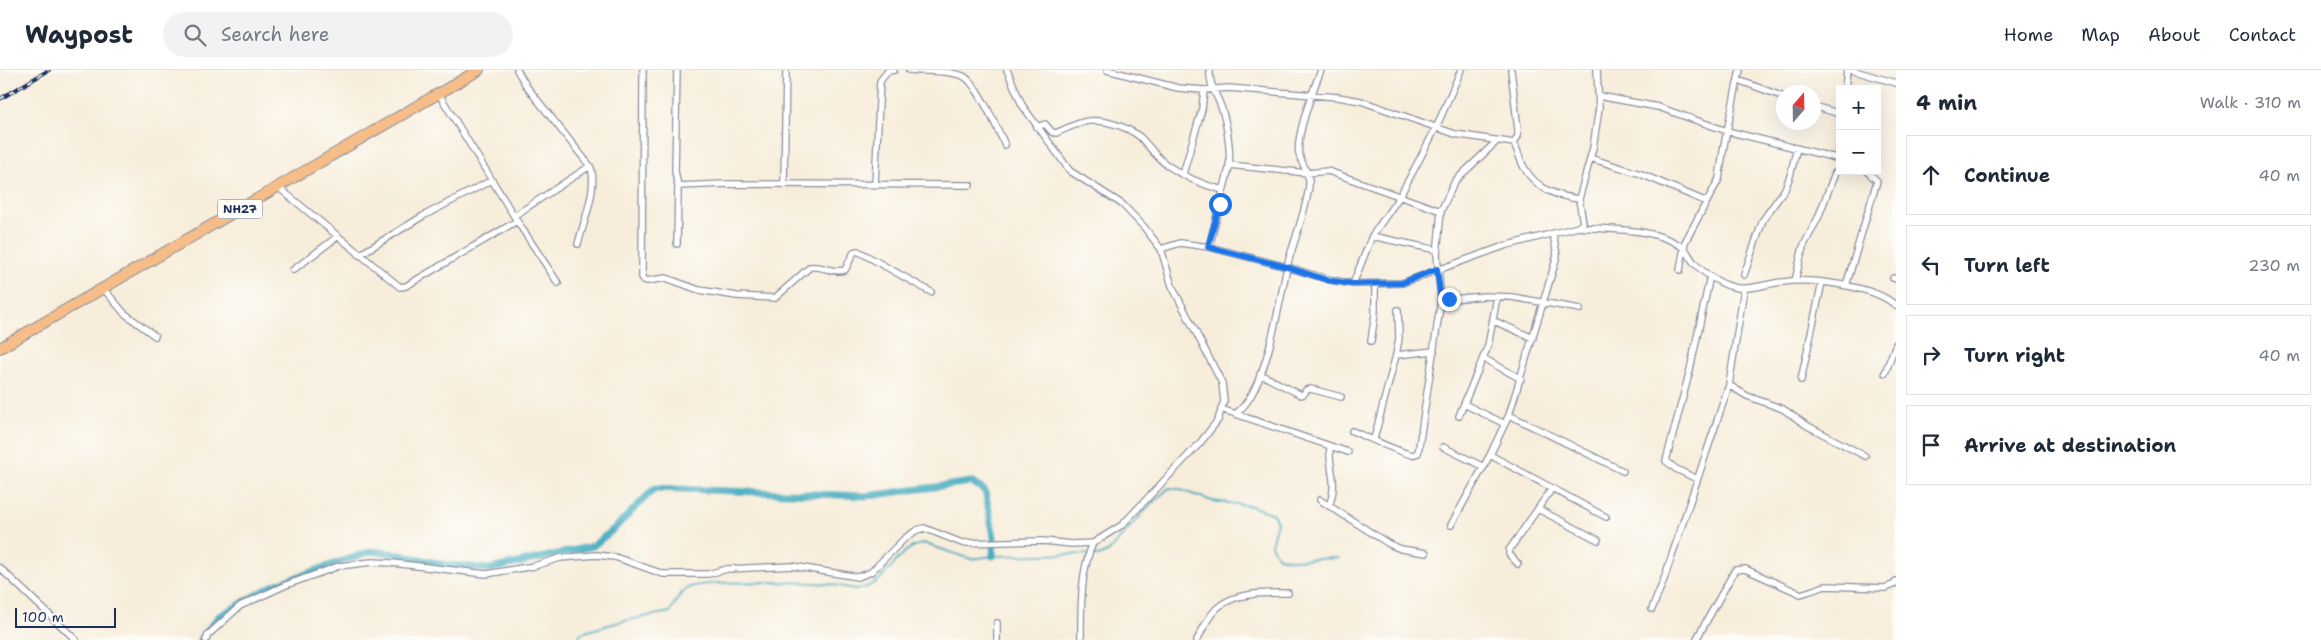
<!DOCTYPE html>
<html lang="en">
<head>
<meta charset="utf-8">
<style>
	:root { --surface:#fff; --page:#f2f2f3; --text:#1f2937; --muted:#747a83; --line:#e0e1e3 }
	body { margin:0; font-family:"Shantell Sans",sans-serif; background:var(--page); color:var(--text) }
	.controls { position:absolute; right:15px; top:15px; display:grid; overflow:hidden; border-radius:0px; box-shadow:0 5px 20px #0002 }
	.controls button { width:45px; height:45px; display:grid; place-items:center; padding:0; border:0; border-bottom:1px solid var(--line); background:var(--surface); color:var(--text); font:25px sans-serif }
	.compass { position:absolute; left:1776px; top:15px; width:45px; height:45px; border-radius:50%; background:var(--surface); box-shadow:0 5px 20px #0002; rotate:20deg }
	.scale { position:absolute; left:15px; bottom:12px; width:101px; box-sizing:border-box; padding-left:5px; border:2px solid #1b2f5e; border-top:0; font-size:14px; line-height:18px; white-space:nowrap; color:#1b2f5e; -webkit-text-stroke:4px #fdfcf7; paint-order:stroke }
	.stop { position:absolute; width:15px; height:15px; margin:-11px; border:4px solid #1a73e8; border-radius:50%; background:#fff }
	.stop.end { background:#1a73e8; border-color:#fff; box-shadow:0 1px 5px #0008 }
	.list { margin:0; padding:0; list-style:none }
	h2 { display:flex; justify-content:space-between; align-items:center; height:65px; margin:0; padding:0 20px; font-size:21px }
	h2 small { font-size:16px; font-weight:400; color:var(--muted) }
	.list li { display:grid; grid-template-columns:32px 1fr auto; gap:15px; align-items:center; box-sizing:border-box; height:80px; margin:0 10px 10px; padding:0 10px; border:1px solid var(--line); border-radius:0px }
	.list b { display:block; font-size:19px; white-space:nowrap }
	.list em { font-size:16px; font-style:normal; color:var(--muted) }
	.icon { flex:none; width:28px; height:28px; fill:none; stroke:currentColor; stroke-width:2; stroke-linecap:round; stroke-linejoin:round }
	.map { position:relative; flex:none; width:1896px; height:570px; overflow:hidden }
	header { display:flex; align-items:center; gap:30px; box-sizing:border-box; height:70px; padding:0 25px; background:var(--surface); border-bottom:1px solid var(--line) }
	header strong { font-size:24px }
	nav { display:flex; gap:28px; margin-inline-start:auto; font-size:18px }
	.search { width:350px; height:45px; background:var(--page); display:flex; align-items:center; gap:12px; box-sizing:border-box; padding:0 18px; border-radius:28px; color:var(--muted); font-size:19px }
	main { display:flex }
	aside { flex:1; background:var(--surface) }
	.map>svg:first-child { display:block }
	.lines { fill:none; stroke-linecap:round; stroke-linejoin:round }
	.stream { stroke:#3ea9be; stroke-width:2 }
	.canal { stroke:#3ea9be; stroke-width:7 }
	.street-casing { stroke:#898e9c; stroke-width:8 }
	.highway-casing { stroke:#898e9c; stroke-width:12 }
	.street { stroke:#fff; stroke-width:5.5 }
	.highway { stroke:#f7bd88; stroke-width:10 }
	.rail-casing { stroke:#1b2f5e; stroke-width:4 }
	.rail { stroke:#fdfcf7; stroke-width:2; stroke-dasharray:5.5; stroke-linecap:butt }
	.route { stroke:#1a73e8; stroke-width:6 }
	.labels { text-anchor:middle; stroke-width:4; stroke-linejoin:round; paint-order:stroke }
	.shield { fill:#fdfcf7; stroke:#5f6c8c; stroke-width:1 }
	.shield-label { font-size:12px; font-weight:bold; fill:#1b2f5e }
</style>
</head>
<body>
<header>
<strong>Waypost</strong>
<div class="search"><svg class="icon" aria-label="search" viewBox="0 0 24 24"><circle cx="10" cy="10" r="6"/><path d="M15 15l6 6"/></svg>Search here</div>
<nav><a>Home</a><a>Map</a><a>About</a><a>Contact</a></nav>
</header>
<main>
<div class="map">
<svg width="1896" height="570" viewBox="0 0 1896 570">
	<rect width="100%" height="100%" fill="#fdfcf7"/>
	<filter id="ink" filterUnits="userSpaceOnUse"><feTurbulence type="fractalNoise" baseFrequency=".02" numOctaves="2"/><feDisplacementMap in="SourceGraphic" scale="10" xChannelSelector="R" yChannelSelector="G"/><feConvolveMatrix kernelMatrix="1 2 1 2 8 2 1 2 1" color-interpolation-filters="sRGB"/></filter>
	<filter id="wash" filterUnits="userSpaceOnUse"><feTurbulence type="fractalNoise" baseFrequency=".0096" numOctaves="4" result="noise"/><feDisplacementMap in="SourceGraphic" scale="20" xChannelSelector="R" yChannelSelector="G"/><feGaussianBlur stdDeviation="1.12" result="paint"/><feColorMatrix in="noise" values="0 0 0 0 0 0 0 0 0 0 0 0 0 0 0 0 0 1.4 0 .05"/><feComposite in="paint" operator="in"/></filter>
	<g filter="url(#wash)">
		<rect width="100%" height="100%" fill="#f7edda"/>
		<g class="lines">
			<!-- stream -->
			<path class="stream" d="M577,570L581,563L623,551L670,542C675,534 679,523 688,518C703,510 807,512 829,514C840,515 852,521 863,518C884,513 892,491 909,479C913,476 918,475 923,473L971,489L993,486L1083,484L1099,486L1109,481L1147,438L1169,418L1178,419L1212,431L1251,436L1273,444L1277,452L1271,475L1278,487L1294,490L1339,488"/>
			<!-- canal -->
			<path class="canal" d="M200,570L219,546L274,515L371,481L390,483L442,494L490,499L593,476L615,458L655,418L866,426L972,412L985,421L994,467L993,486"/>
		</g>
	</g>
	<g filter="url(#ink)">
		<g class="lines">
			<!-- street casing -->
			<g class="street-casing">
				<path id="street" d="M517,0L527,17L590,96C599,114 583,154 578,174
					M643,0L642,207L644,210L647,211L666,208L699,220L737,226L775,228L810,197C822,195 833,204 845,200L854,182L858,181L931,222
					M909,0C926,2 947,0 963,6C977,12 998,60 1005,75
					M1107,0L1178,18L1204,20L1228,18L1338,27L1361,31L1455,64L1514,73
					M1511,0L1518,60V66L1514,73
					M1851,0L1896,13
					M1738,10L1784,27
					M1845,19L1847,0
					M439,24L517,151L558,213
					M1599,26L1658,37L1727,61L1840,89
					M1814,36L1840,44
					M1037,57L1045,54L1052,62L1056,63C1066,59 1078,52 1089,51C1104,49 1128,57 1140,67C1149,76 1156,87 1167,95C1184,107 1203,115 1223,120
					M1514,73C1518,81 1520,91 1525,99C1537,119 1556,126 1579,129
					M1590,88L1641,104L1707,132
					M1838,89L1840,73
					M1229,95L1307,103L1328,101L1441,141
					M1183,104L1202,39L1204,20
					M784,114L786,0
					M875,115L880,11L888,1L894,0
					M678,116L726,114L970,115
					M278,117L400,217L406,216L517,151
					M514,146L590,96
					M1578,157C1612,160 1651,157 1681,176C1688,180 1690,189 1695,194C1706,205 1723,216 1738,218C1752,220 1768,213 1783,212C1810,208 1877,216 1896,236
					M1372,166L1437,180
					M677,174L678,116L675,101L677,0
					M1209,177L1229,98C1231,79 1227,52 1220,34C1215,22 1209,14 1210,0
					M1161,179L1180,173L1209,177L1287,197L1327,209L1353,214L1402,213L1504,176L1578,157L1583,153L1579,129L1593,78L1599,38L1597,0
					M359,185L423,146L492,110
					M293,200L337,167
					M1680,200L1685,172L1719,109L1724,75L1740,0
					M1744,205L1763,150L1785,119L1790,106L1797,78
					M1893,208L1896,209
					M1795,211L1803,177L1818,148L1835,103
					M1353,214L1372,166L1400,126L1436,58L1461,0
					M1846,216L1877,111L1867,101
					M103,218L124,243L155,266
					M1441,230L1485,226L1512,227L1580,239
					M1494,251L1533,268
					M1371,271L1375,244V214
					M1396,285L1434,281
					M1483,288L1521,309
					M1885,303L1896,274
					M1260,304L1301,325L1304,324L1306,320L1311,319L1341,327
					M1801,310L1822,212
					M1729,315L1747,326L1783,339L1806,355L1865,386
					M1464,334L1505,354
					M1221,339L1348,382
					M1235,344C1268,322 1279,228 1289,189C1294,172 1310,128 1309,112C1309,102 1301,93 1299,84C1295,66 1314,18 1321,0
					M1509,345L1623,401
					M1459,346L1488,276L1497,227
					M1352,361C1372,369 1391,379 1412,385L1418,383L1441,230L1437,185L1441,141L1455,111L1496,72
					M1374,369L1396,285L1399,268L1398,240
					M1443,377L1484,397
					M1490,385L1606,447
					M1697,409L1676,399L1666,391L1690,300L1710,206
					M1320,430L1389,474L1401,479L1426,483
					M1329,436C1339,409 1328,401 1330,376
					M1538,439L1598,470
					M1451,455L1490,385L1509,345L1555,193L1557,185L1553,164
					M1518,494L1509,484V480L1551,420
					M0,498L76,570
					M1652,539L1663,512L1729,315L1744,219
					M997,553V570
					M206,570L208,565L240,536L286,515L339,496L372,492L392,493L486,504L534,496L560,488L596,485L615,487L663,504H708L727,499L792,496L858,507L871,502L905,468L917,460L924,458L962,473L1043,471L1072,474L1093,473L1122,455L1200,373L1218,350L1224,331L1222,313L1172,216L1161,179L1144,157L1122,134L1070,101L1022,35L1007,0
					M1081,570C1081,539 1080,502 1093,473
					M1197,570C1203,559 1210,542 1221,535C1238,522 1268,523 1288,523
					M1696,570L1735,500L1745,499L1801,524L1825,516L1885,518L1895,514L1896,511"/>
			</g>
			<!-- highway casing -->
			<g class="highway-casing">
				<path id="highway" d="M0,278L479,0"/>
			</g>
			<!-- street -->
			<use href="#street" class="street"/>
			<!-- highway -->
			<use href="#highway" class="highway"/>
			<!-- rail casing -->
			<g class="rail-casing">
				<path id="rail" d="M0,29L49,0"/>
			</g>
			<!-- rail -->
			<use href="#rail" class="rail"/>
		</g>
	</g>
	<g class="lines" filter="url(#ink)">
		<!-- route -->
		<path class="route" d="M1220,134L1208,177L1287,197L1327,210L1353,214L1402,213L1437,199L1441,230L1449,229"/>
	</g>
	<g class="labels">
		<!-- shield labels -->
		<rect class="shield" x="217.5" y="129.5" width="45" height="19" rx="4"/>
		<g class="shield-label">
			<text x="240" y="143">NH27</text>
		</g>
	</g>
</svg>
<div class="controls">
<button>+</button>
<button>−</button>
</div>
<svg class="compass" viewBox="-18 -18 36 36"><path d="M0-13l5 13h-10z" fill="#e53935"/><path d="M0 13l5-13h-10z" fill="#747a83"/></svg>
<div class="scale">100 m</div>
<div class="stop" style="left:1220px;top:134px"></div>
<div class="stop end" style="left:1449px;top:229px"></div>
</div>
<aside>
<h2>4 min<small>Walk · 310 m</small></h2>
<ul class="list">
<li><svg class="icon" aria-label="ahead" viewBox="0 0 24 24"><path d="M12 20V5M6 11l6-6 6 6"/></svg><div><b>Continue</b></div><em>40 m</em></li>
<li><svg class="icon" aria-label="left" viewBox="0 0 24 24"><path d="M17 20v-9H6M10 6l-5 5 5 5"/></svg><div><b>Turn left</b></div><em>230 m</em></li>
<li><svg class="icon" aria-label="right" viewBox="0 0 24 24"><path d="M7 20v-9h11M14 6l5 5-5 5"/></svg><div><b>Turn right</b></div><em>40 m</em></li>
<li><svg class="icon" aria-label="arrive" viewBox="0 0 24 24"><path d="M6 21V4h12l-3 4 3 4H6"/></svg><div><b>Arrive at destination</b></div></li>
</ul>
</aside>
</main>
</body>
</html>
